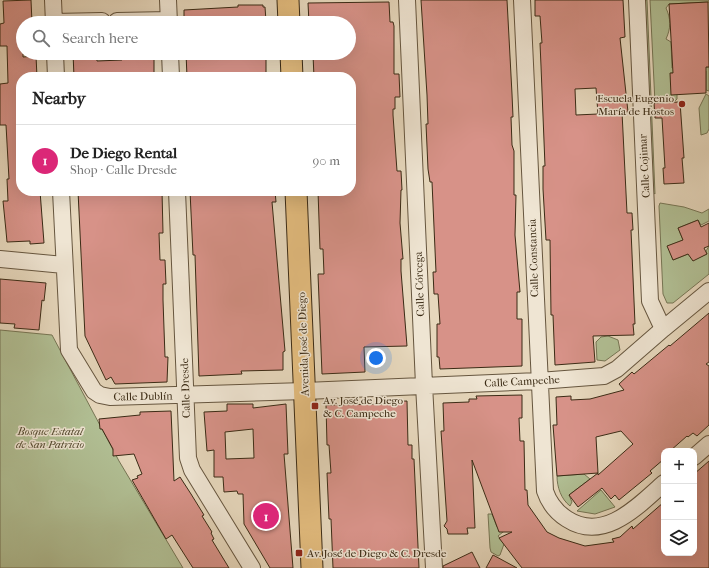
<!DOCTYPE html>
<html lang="en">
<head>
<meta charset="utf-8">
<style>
	:root { --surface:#fff; --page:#f2f2f2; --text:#222; --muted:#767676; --line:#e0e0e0; --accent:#db2777 }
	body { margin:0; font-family:"IM FELL French Canon",serif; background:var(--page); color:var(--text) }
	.controls { position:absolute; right:12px; bottom:12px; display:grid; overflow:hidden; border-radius:8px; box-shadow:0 4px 16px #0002 }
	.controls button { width:36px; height:36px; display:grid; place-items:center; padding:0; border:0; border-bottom:1px solid var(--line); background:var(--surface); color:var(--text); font:20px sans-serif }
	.you { position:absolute; left:376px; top:358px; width:14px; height:14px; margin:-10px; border:3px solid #fff; border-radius:50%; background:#1a73e8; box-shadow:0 0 0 6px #1a73e833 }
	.badge { display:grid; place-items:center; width:26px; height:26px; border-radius:50%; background:var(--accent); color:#fff; font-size:13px; font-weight:700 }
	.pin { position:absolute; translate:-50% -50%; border:2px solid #fff; box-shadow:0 1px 4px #0006 }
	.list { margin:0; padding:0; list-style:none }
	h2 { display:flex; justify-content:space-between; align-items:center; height:52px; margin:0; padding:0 16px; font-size:17px }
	h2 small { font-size:13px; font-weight:400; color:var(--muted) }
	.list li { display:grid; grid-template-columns:26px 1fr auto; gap:12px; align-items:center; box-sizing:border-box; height:72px; padding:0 16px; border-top:1px solid var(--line) }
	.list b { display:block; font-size:15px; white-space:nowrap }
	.list p { margin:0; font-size:13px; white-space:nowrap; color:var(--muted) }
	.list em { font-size:13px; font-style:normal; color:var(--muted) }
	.icon { flex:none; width:22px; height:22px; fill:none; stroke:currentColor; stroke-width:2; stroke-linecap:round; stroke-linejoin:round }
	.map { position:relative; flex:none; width:709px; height:568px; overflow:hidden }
	.search { position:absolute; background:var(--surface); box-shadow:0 4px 16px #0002; left:16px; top:16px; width:340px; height:44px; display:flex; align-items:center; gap:10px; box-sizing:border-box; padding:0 14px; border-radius:22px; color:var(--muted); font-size:15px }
	.panel { position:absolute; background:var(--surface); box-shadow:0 4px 16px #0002; left:16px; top:72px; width:340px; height:124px; border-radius:16px }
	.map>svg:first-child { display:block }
	.green { fill:#b1bf94; stroke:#767554 }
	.building { fill:#d79288; stroke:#3b2b15; fill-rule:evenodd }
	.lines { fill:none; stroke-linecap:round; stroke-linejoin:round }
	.minor-casing { stroke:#66563f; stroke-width:18 }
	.major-casing { stroke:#3b2b15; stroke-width:23 }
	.minor { stroke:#efe5d3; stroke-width:16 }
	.major { stroke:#e3bc7e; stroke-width:21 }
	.poi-dot { fill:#8f2418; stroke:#efe5d3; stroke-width:1.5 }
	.labels { text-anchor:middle; stroke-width:3; stroke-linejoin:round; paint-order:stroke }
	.poi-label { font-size:11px; fill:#3b2b15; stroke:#efe5d3; text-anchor:start }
	.street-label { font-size:11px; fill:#3b2b15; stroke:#efe5d3 }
	.park-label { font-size:11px; font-style:italic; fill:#53492e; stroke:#efe5d3 }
</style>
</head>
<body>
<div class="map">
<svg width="709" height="568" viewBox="0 0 709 568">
	<rect width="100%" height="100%" fill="#e6d7bc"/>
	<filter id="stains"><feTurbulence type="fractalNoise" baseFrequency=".005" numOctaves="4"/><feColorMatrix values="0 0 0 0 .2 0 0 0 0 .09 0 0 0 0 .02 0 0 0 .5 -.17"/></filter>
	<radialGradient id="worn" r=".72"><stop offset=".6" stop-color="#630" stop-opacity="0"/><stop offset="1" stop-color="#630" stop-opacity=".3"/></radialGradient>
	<!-- green -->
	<path class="green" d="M642,0H647L655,194L650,190Z
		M650,0H709V2L669,4L666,8C671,19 671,28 666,39L671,42L672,68L709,67V91L706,90V71L671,73L677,94V99L674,102L655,103Z
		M706,94L709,96V129L707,133L701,135L699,108Z
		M660,203L684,207L702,213L709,209V221L701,225L698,220L678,228L683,240L668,246L673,260L688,254L693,260L707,254L706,251L709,246V274L673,303H667L663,294L659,206Z
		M0,330L52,335L119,461L183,568H0Z
		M608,336L618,340L620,350L605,361L597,360L596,342L601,337Z
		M584,474L590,479L569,495L572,502L570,506C561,499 557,487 557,476Z
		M601,490L615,507L595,514L577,511Z
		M488,514H492L497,527L510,521L508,528L498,536L504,544L500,555L498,556L491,552L490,548Z"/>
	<!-- building -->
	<path class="building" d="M31,0L32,23H23V57L36,56L37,77H21V191H40L44,243L30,244V241L7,242L6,231L3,201H8L7,179H9L6,125H0V84L8,83L7,46H0V24L4,23L3,1Z
		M421,0H507L512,94L513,117H511L512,145L514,151V195H516L515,235L520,292H517V319H522V366L440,369L439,357H437V324H440L438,294H434L433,272H436L432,182H430L428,169L426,124H428L427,95Z
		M535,0H623L625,37L620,38L628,112H622L627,213H632L633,230H631L635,324H633L634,335L593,336L595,362L555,365L553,315H551L550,240H546L543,189V166H545L541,66L540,43H542L540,16H535ZM596,88L598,114L576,115L575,89Z
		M389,2L390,22H393L394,26V74H399L400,97H395V109H393V115L397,171H401L402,190H401L400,223L403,259H401V271L407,346L364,347L365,372L322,374L318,274H324L323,249H320L318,191H351V77H314L313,55H319V53H349V23H309L308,3Z
		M708,2L709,67H706V93L671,95L670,73H673L669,4Z
		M238,5H263V7H265L266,21L184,23V10L238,7Z
		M73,53H96L97,61L122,60V53H151V59H154V77H74Z
		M186,53H266V77H187Z
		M680,102L684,158H682L684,183L664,184L663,168H665L662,118H655L654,103Z
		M78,191H162L163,233H159L160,260H165L166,284H163V300L165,357H168L167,382L115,384L111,377L106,380L85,336Z
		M190,191H275L276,202H272L285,351L283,352V370L241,371L242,374L199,376L195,255H193Z
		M698,220L701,227L709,223V246L704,248L707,254L693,261L688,254L673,260L667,246L683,240L678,228Z
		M0,279L46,283L44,301L42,300L39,330L14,328L15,324L0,323Z
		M709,313V362L706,364L709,366V425L697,436L693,433L688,437L687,436L670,451H664V459L650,471L652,473L619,500L615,495L611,499L602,488L578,507L569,495L598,473V475L633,444L621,431L596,437L598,473L557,476L553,425H557L556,397L571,396V400L590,399L624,390L619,384L632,372L634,374L669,345L670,346Z
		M522,395V418H519L520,441H524L525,490H527L528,505L547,532L559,538L585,546L614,542L612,539L620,537L632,526L633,529L664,502V553H694V474L709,461V568H522L499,538L512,532H499L472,460L475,528H467L468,534H448L447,529L444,526L447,521L441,431H444L443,403L469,402V399H477L476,396Z
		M407,401L408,445H412V459H414L419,568H333L331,519H329L327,473H331L329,445H327L326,405L382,404V402Z
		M227,404H253V408L286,404L288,454H284L293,568H270L244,524L243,494H238L237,491L224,492L223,477H214V450L207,451L204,412L227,411ZM253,429L254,458L226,459L225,432Z
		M171,411L174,481L180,477L191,494L204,515L202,516L212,532L211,533L214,539L212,540L229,568H193L172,535L166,539L132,480L138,478L137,476L142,474L134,454L113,456V449L102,429H100L99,419L140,415V412Z
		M472,552L480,568H443V566Z
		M493,555L517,568H486Z"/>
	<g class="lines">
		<!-- minor casing -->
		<g class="minor-casing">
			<path id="minor" d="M53,0L54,23
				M168,0L169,23
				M407,0L424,385L434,568
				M522,0L545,491C549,503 556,512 567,519C604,543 638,506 664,483
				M637,0L650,301L663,329
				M117,21L169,20
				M54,22L102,21
				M55,53L56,77
				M170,53L171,77
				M61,191L69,350L94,391L100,395L110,397L305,391L539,381L604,376L617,369L663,329L709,291
				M177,191L188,458L192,470L252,568
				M0,259L64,265
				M694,457L709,444"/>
		</g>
		<!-- major casing -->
		<g class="major-casing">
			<path id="major" d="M288,0L289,23
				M291,53L292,77
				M296,191L312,568"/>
		</g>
		<!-- minor -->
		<use href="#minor" class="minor"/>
		<!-- major -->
		<use href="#major" class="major"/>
	</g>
	<!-- markers -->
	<g class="poi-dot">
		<circle cx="682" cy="104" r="4"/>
		<rect x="311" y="402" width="8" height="8" rx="2"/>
		<rect x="295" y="549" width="8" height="8" rx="2"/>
	</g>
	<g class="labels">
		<!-- poi labels -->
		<g class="poi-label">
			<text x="674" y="102" text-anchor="end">Escuela Eugenio<tspan x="674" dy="13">María de Hostos</tspan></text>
			<text x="323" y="404">Av. José de Diego<tspan x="323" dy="13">&amp; C. Campeche</tspan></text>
			<text x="307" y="557">Av. José de Diego &amp; C. Dresde</text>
		</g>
		<!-- street labels -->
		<g class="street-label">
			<text transform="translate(644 166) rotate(-93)" y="4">Calle Cojimar</text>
			<text transform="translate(533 258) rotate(-92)" y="4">Calle Constancia</text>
			<text transform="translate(419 284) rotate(-92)" y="4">Calle Córcega</text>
			<text transform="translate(303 344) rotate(-92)" y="4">Avenida José de Diego</text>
			<text transform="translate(522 381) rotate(-3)" y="4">Calle Campeche</text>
			<text transform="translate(185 388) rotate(-92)" y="4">Calle Dresde</text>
			<text transform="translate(143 396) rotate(-1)" y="4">Calle Dublín</text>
		</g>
		<!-- park labels -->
		<g class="park-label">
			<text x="50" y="435">Bosque Estatal<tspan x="50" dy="13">de San Patricio</tspan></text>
		</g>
	</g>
	<rect width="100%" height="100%" filter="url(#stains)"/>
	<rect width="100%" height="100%" fill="url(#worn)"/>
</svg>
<div class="controls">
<button>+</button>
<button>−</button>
<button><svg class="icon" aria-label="layers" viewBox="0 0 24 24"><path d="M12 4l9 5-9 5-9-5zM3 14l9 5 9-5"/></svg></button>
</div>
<div class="you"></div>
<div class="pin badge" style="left:266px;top:516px">1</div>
<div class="search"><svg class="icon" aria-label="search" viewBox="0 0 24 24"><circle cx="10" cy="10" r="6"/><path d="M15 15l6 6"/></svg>Search here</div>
<section class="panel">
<h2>Nearby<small></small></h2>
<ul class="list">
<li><span class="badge">1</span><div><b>De Diego Rental</b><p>Shop · Calle Dresde</p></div><em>90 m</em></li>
</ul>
</section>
</div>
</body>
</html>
